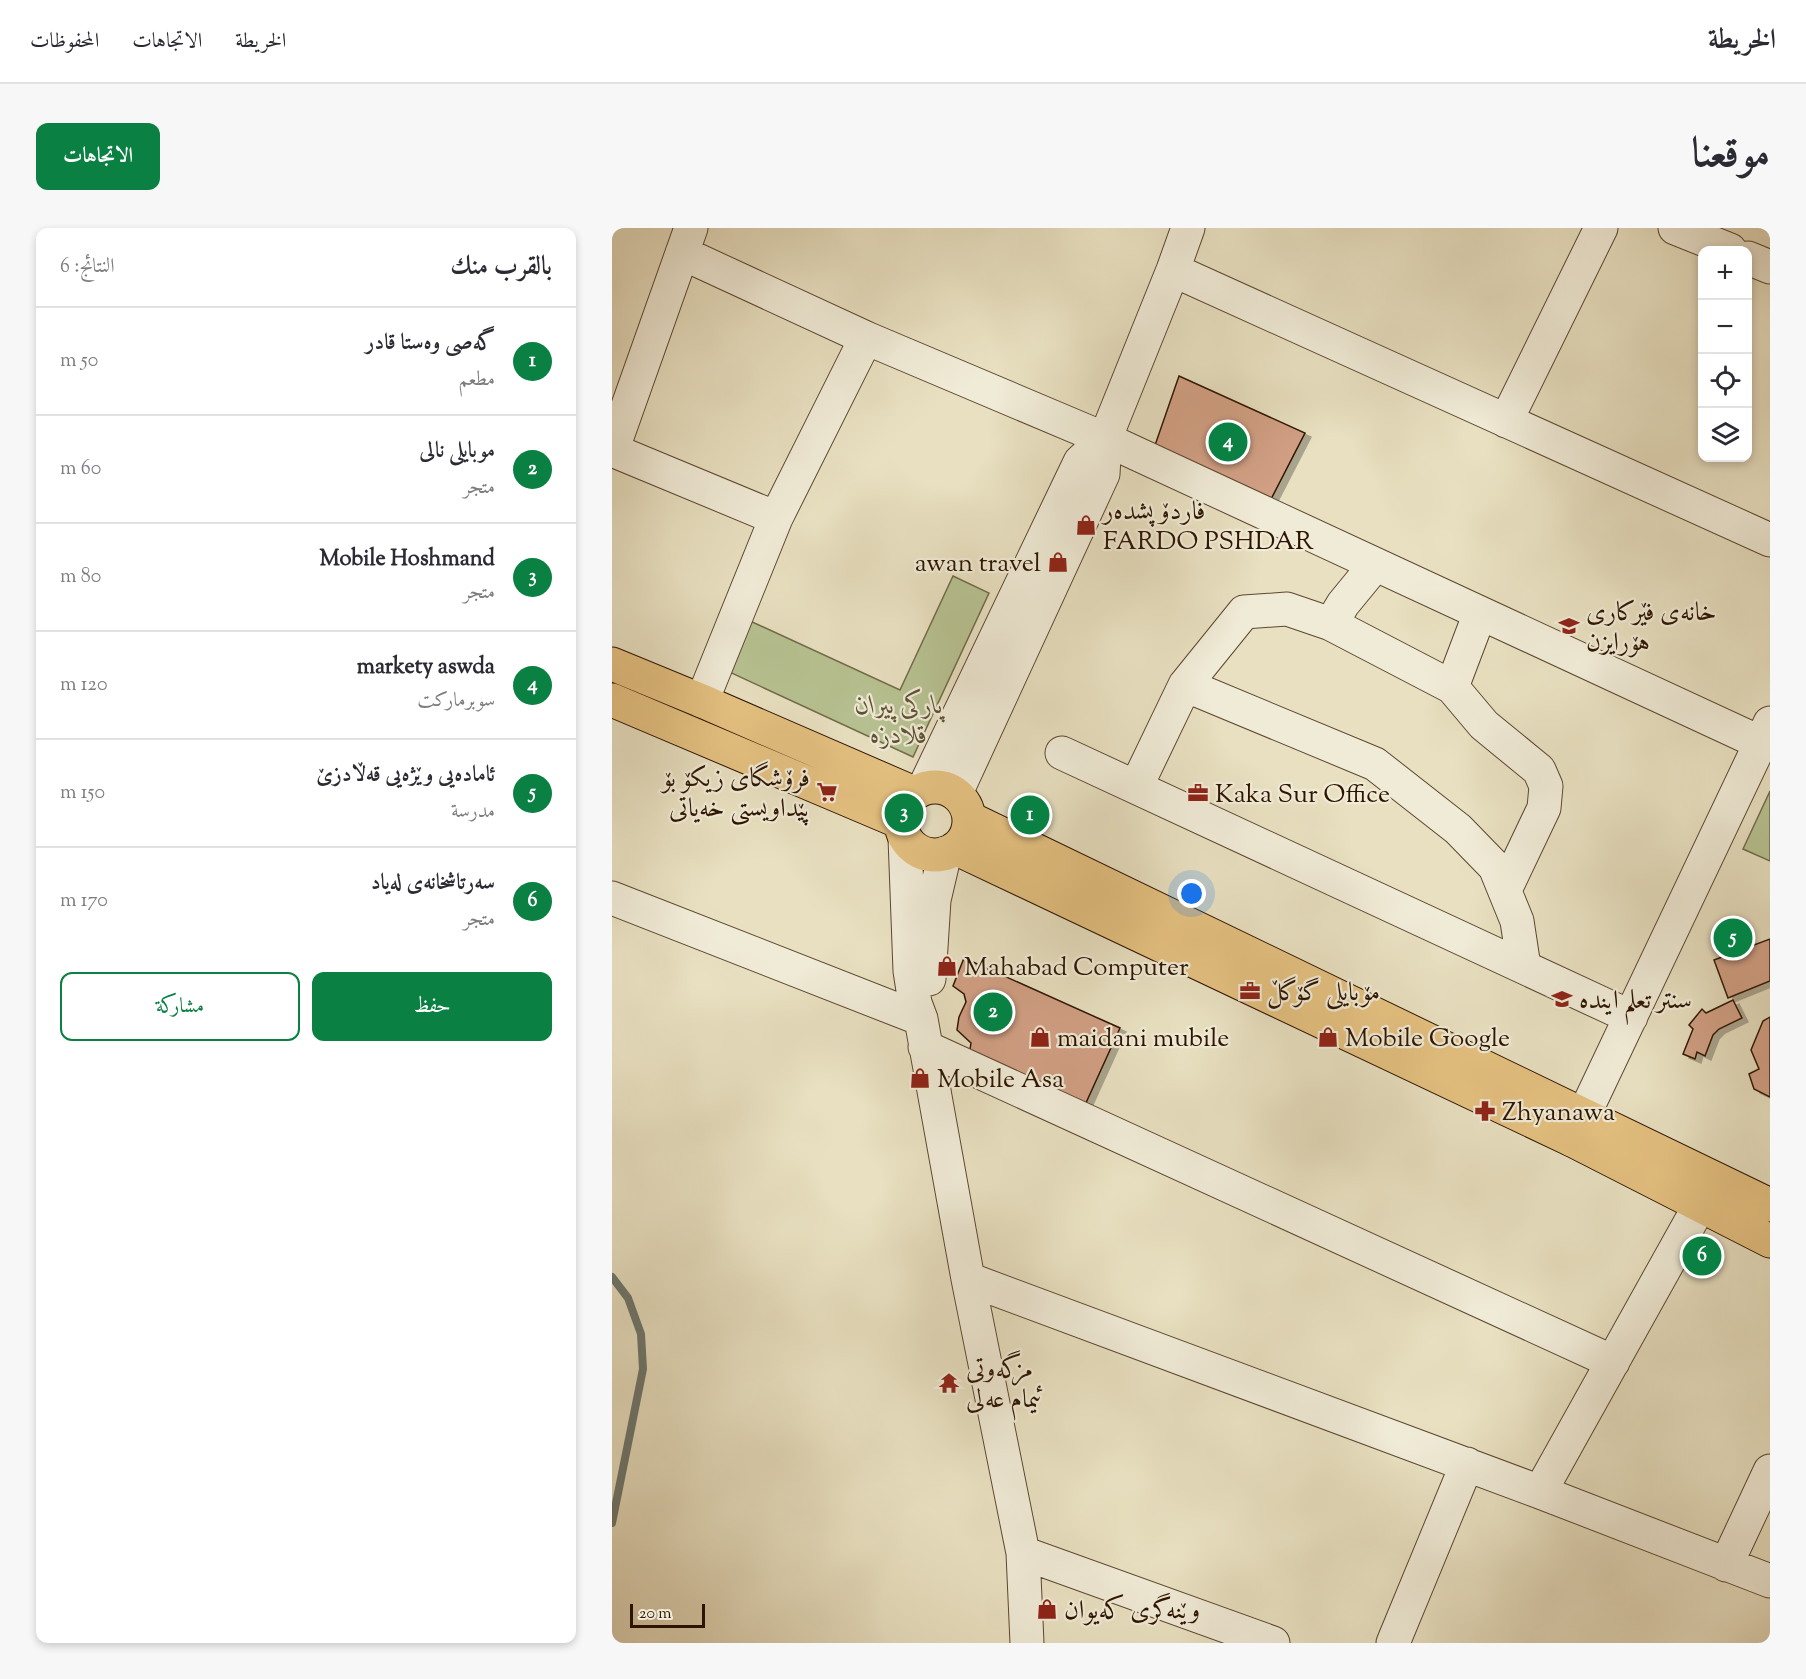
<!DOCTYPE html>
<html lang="ar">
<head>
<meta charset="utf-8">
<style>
	:root { --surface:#fff; --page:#f7f7f7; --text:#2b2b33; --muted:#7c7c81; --line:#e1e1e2; --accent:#0b8043 }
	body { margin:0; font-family:"Sorts Mill Goudy",Amiri,serif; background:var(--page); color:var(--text); direction:rtl }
	.controls { position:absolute; right:18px; top:18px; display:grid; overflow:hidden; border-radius:12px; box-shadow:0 3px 9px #0003 }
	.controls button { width:54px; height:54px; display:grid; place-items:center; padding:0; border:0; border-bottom:2px solid var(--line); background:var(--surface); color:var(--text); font:30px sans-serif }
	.scale { position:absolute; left:18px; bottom:15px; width:75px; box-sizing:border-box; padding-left:6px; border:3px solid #2d1400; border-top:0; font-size:16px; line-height:21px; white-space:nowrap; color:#2d1400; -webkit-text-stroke:4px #f0ebd7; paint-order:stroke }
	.you { position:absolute; left:580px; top:666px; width:21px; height:21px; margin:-15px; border:4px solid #fff; border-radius:50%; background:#1a73e8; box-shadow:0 0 0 9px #1a73e833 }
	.badge { display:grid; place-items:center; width:39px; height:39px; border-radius:50%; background:var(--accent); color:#fff; font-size:20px; font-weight:700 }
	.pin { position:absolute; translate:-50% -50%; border:3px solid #fff; box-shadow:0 2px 6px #0006 }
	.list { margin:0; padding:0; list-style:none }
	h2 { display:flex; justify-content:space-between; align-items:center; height:78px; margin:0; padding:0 24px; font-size:26px }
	h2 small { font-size:20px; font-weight:400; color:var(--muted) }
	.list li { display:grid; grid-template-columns:39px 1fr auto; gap:18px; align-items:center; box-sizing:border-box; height:108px; padding:0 24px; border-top:2px solid var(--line) }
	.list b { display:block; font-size:22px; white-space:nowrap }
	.list p { margin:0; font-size:20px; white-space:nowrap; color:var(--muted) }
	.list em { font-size:20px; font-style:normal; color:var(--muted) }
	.actions { display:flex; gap:12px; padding:18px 24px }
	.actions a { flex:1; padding:14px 0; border:2px solid var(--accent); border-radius:12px; text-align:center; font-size:21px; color:var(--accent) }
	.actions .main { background:var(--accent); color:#fff }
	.icon { flex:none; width:33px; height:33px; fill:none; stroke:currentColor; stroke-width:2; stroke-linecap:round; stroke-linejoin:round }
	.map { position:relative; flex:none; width:1158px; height:1415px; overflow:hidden; direction:ltr; border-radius:12px }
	header { display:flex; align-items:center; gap:36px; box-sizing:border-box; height:84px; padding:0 30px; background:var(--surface); border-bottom:2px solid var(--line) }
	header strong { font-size:28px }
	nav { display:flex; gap:33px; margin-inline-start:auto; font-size:21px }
	.intro { display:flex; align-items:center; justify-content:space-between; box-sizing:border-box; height:144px; padding:0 36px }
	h1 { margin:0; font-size:42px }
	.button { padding:15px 27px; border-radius:12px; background:var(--accent); color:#fff; font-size:21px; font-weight:700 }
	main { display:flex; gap:36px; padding:0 36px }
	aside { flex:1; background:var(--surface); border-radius:12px; box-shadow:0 3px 9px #0003 }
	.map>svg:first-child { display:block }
	.green { fill:#b7c292; stroke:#726b49; stroke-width:1.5 }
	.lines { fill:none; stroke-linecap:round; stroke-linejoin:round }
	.stream { stroke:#6e7870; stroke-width:8 }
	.building { fill:#d2a085; stroke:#2d1400; stroke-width:1.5; filter:url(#shadow) }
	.minor-casing { stroke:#5c4730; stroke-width:35 }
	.major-casing { stroke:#2d1400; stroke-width:35 }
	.minor { stroke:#f0ebd7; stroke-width:33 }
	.major { stroke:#e4c080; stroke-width:33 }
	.labels { text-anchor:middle; stroke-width:4.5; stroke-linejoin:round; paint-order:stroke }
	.poi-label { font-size:26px; fill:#2d1400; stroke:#f0ebd7; text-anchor:start }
	.park-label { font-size:26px; font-style:italic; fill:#5d5133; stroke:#f0ebd7 }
</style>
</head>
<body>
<header>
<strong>الخريطة</strong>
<nav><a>الخريطة</a><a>الاتجاهات</a><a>المحفوظات</a></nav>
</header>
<div class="intro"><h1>موقعنا</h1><a class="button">الاتجاهات</a></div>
<main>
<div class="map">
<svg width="1158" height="1415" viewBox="0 0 1158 1415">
	<defs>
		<filter id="shadow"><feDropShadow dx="6" dy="4" stdDeviation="0" flood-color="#0004"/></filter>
	</defs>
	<rect width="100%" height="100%" fill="#e8e0c1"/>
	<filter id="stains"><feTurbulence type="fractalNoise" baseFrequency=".00333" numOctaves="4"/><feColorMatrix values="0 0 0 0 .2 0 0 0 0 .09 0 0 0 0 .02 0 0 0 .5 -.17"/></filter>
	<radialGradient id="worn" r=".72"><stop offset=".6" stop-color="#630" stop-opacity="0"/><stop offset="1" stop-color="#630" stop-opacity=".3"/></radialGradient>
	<!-- green -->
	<path class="green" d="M341,348L377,365L301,529L113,442L136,392L288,462Z
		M1158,563V633L1131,621Z"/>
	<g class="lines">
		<!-- stream -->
		<path class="stream" d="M0,1049L16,1070L29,1106L31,1141L0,1295"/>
	</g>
	<!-- building -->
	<path class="building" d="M567,148L693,205L657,275L541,223Z
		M1158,711V753L1116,770L1102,732Z
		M352,730L508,800L473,877L357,827L359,815L345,802L347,789L354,774L352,766L341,758Z
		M1121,772L1130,790L1107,801L1101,807L1093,828L1085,824L1083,831L1071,826L1081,801L1077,797L1090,781L1094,785Z
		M1158,789V869L1142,861L1137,846L1147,841L1139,822L1151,793Z"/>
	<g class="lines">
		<!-- minor casing -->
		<g class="minor-casing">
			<path id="minor" d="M1063,0L1118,22
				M70,25L254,110L493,211L1149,515
				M1136,30L1158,39
				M561,42L1158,312
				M894,193L989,0
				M0,222L164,290
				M0,223L79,0
				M868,385L840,459L872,497L927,542L934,558L932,580L893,662
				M719,396L840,459
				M573,457L763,536L846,601L883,639L905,693L912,739
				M90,473L164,290L254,110
				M450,525L1019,789
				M524,559L573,457L632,384L675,381L719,396L731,376L763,337
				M312,560L468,234L493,211
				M344,565L491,246L493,211L561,42L576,0
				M293,610L298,743L303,775L309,791L356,1051L411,1325L415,1415
				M0,670L309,791
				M317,751L322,672L333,625
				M313,819L1001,1134
				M960,912L1158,495
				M356,1051L928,1264L1158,1353
				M928,1264L1088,977
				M411,1325L661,1415
				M1114,1337L1158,1243
				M781,1415L855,1236"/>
		</g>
		<!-- major casing -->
		<g class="major-casing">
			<path id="major" d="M0,436L90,473L302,565
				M0,472L288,594
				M289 593a34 34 0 1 1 68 0a34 34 0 1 1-68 0Z
				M357,590L1158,977
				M343,620L960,912L1158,1013"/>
		</g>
		<!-- minor -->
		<use href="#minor" class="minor"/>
		<!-- major -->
		<use href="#major" class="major"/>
	</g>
	<!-- icons -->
	<defs>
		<g id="shop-bare" transform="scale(1.62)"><path d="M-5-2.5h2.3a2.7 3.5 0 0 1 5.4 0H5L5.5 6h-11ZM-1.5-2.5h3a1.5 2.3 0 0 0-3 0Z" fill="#8f2418" stroke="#f0ebd7" stroke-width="2.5" paint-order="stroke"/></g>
		<g id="university-bare" transform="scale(1.62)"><path d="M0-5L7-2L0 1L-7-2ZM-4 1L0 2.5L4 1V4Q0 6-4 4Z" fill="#8f2418" stroke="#f0ebd7" stroke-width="2.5" paint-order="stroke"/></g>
		<g id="supermarket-bare" transform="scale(1.62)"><path d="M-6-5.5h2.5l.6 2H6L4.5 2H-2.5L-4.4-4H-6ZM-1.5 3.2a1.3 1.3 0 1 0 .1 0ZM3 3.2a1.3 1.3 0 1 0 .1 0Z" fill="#8f2418" stroke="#f0ebd7" stroke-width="2.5" paint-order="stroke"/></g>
		<g id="office-bare" transform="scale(1.62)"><path d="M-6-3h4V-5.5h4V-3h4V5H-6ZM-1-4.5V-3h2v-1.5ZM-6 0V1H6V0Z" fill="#8f2418" stroke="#f0ebd7" stroke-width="2.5" paint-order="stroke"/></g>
		<g id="pharmacy-bare" transform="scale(1.62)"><path d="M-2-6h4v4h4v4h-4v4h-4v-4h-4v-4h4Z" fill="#8f2418" stroke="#f0ebd7" stroke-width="2.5" paint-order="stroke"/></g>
		<g id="temple-bare" transform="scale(1.62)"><path d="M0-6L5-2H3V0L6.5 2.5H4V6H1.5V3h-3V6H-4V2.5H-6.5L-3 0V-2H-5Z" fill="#8f2418" stroke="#f0ebd7" stroke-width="2.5" paint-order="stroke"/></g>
	</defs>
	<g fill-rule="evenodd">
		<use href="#shop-bare" x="474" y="297"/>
		<use href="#shop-bare" x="446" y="334"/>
		<use href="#university-bare" x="957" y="398"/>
		<use href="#supermarket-bare" x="215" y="564"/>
		<use href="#office-bare" x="586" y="565"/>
		<use href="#shop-bare" x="335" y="738"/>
		<use href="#office-bare" x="638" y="763"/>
		<use href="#university-bare" x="950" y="771"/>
		<use href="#shop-bare" x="428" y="809"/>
		<use href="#shop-bare" x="716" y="809"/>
		<use href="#shop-bare" x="308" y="850"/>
		<use href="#pharmacy-bare" x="873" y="883"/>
		<use href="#temple-bare" x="337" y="1155"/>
		<use href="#shop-bare" x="435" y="1381"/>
	</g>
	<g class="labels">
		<!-- poi labels -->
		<g class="poi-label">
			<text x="491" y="291">فاردۆ پشدەر<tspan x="491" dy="30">FARDO PSHDAR</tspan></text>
			<text x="429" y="343" text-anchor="end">awan travel</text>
			<text x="974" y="392">خانەی فێرکاری<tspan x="974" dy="30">هۆرایزن</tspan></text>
			<text x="198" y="558" text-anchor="end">فرۆشگای زیکۆ بۆ<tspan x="198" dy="30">پێداویستی خەیاتی</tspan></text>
			<text x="603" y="574">Kaka Sur Office</text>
			<text x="352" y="747">Mahabad Computer</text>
			<text x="655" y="772">مۆبایلی گۆگڵ</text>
			<text x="967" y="780">سنتر تعلم اينده</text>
			<text x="445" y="818">maidani mubile</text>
			<text x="733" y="818">Mobile Google</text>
			<text x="325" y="859">Mobile Asa</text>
			<text x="890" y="892">Zhyanawa</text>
			<text x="354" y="1149">مزگەوتی<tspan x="354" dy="30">ئیمام عەلی</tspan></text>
			<text x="452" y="1390">وێنەگری کەیوان</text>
		</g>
		<!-- park labels -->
		<g class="park-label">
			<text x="287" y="485">پارکی پیران<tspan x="287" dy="30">قلادزه</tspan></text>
		</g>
	</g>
	<rect width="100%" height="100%" filter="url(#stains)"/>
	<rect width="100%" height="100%" fill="url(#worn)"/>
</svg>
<div class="controls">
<button>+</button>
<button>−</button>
<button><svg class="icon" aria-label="locate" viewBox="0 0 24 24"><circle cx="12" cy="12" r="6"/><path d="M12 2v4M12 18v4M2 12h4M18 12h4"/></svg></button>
<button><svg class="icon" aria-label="layers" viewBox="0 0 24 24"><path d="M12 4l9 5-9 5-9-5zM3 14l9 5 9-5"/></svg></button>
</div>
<div class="scale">20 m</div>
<div class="you"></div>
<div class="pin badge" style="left:418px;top:587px">1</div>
<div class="pin badge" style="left:381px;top:784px">2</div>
<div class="pin badge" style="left:292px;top:585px">3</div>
<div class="pin badge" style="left:616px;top:214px">4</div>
<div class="pin badge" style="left:1121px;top:710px">5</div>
<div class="pin badge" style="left:1090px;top:1028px">6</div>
</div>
<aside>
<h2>بالقرب منك<small>النتائج: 6</small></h2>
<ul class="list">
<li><span class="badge">1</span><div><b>گەصی وەستا قادر</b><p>مطعم</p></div><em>50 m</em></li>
<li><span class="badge">2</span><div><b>موبايلى نالى</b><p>متجر</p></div><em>60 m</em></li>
<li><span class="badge">3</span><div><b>Mobile Hoshmand</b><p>متجر</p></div><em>80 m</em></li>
<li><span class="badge">4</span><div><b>markety aswda</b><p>سوبرماركت</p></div><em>120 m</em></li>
<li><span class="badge">5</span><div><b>ئامادەیی وێژەیی قەڵادزێ</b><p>مدرسة</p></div><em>150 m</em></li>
<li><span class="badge">6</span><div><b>سەرتاشخانەی لەیاد</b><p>متجر</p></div><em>170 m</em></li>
</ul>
<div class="actions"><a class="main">حفظ</a><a>مشاركة</a></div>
</aside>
</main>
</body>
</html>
